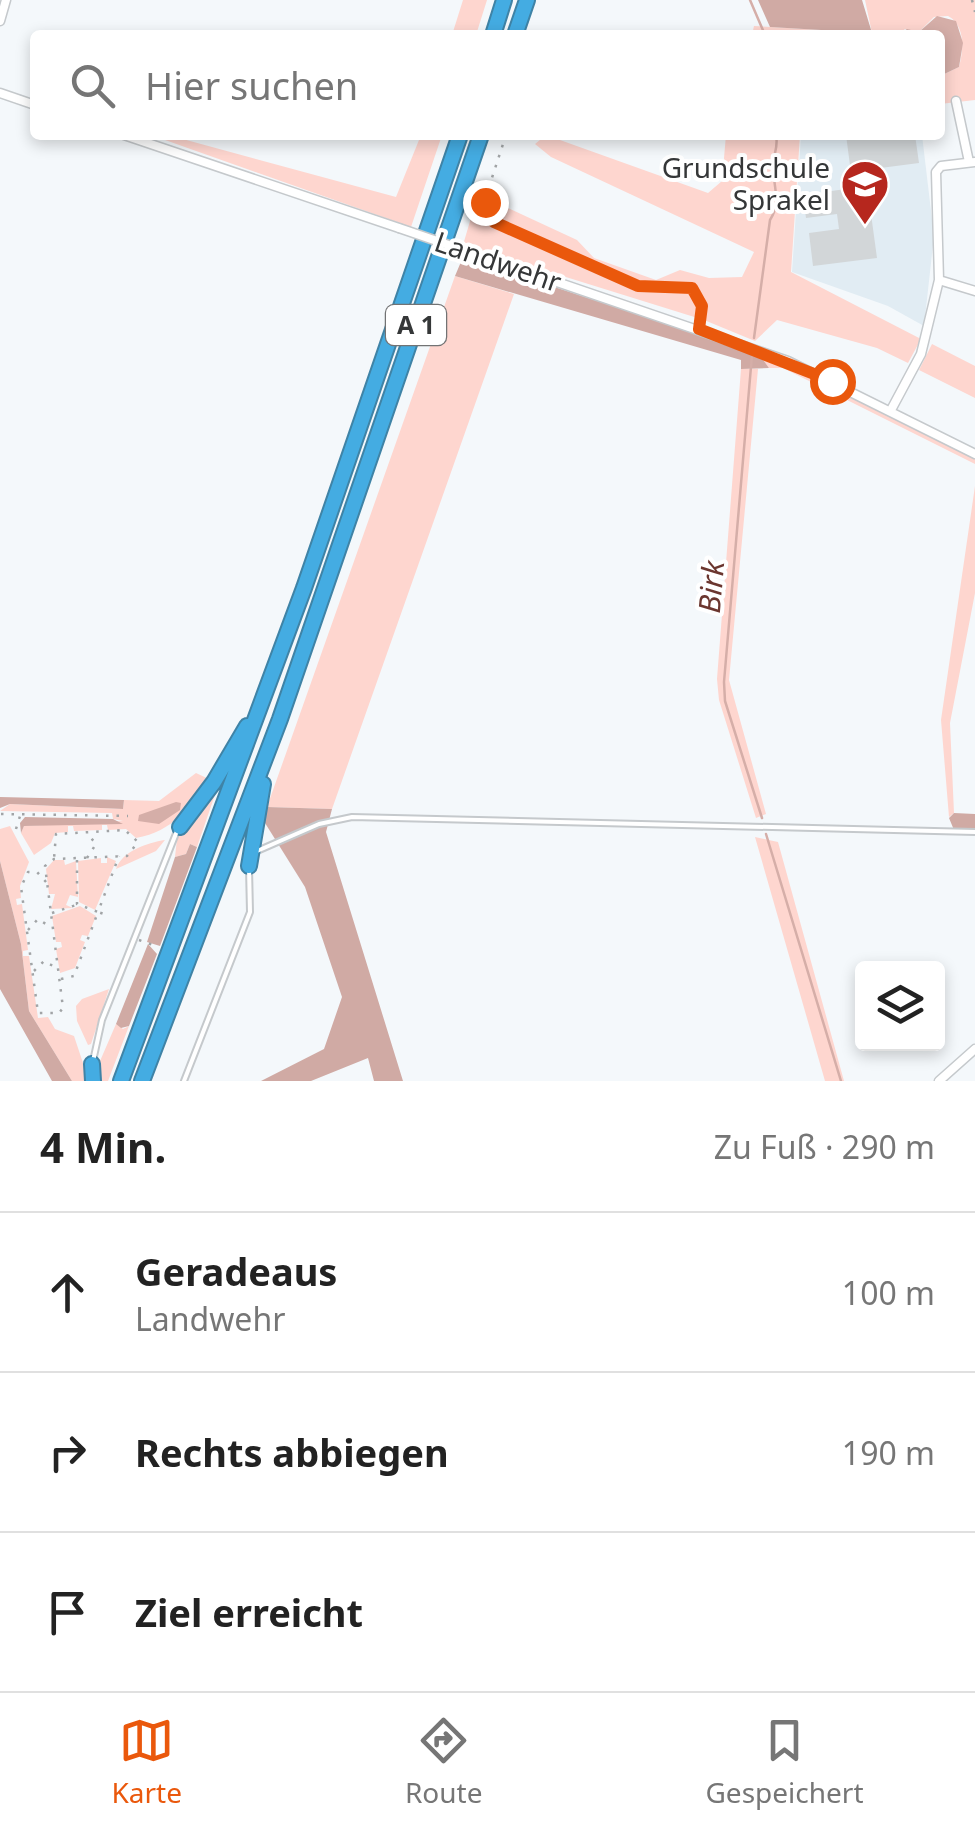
<!DOCTYPE html>
<html lang="de">
<head>
<meta charset="utf-8">
<style>
	:root { --surface:#fff; --page:#f6f6f6; --text:#222; --muted:#767676; --line:#e0e0e0; --accent:#ea580c }
	body { margin:0; font-family:"Noto Sans",sans-serif; background:var(--page); color:var(--text) }
	.controls { position:absolute; right:30px; bottom:30px; display:grid; overflow:hidden; border-radius:10px; box-shadow:0 5px 15px #0003 }
	.controls button { width:90px; height:90px; display:grid; place-items:center; padding:0; border:0; border-bottom:2px solid var(--line); background:var(--surface); color:var(--text); font:50px sans-serif }
	.stop { position:absolute; width:30px; height:30px; margin:-22px; border:8px solid #ea580c; border-radius:50%; background:#fff }
	.stop.end { background:#ea580c; border-color:#fff; box-shadow:0 2px 10px #0008 }
	.list { margin:0; padding:0; list-style:none }
	h2 { display:flex; justify-content:space-between; align-items:center; height:130px; margin:0; padding:0 40px; font-size:42px }
	h2 small { font-size:32px; font-weight:400; color:var(--muted) }
	.list li { display:grid; grid-template-columns:65px 1fr auto; gap:30px; align-items:center; box-sizing:border-box; height:160px; padding:0 40px; border-top:2px solid var(--line) }
	.list b { display:block; font-size:38px; white-space:nowrap }
	.list p { margin:0; font-size:32px; white-space:nowrap; color:var(--muted) }
	.list em { font-size:32px; font-style:normal; color:var(--muted) }
	.icon { flex:none; width:55px; height:55px; fill:none; stroke:currentColor; stroke-width:2; stroke-linecap:round; stroke-linejoin:round }
	.map { position:relative; flex:none; width:975px; height:1081px; overflow:hidden }
	.search { position:absolute; background:var(--surface); box-shadow:0 5px 15px #0003; left:30px; right:30px; top:30px; height:110px; display:flex; align-items:center; gap:25px; box-sizing:border-box; padding:0 35px; border-radius:10px; color:var(--muted); font-size:38px }
	.sheet { height:610px; background:var(--surface) }
	nav { display:flex; justify-content:space-around; align-items:center; box-sizing:border-box; height:140px; border-top:2px solid var(--line); background:var(--surface); font-size:28px; color:var(--muted) }
	nav a { display:grid; justify-items:center; gap:5px }
	nav .on { color:var(--accent) }
	.map>svg:first-child { display:block }
	.built { fill:#e1ecf3 }
	.green { fill:#fed6cf }
	.forest { fill:#d0aaa4 }
	.water { fill:#d5aea8 }
	.lines { fill:none; stroke-linecap:round; stroke-linejoin:round }
	.stream { stroke:#d5aea8; stroke-width:2.5 }
	.building { fill:#d2d6d8 }
	.service-casing { stroke:#c5c9cc; stroke-width:8 }
	.minor-casing { stroke:#c5c9cc; stroke-width:11 }
	.motorway-casing { stroke:#3f83a6; stroke-width:18 }
	.path { stroke:#a1a4a6; stroke-width:2.5; stroke-dasharray:2.5 8; stroke-linecap:butt }
	.service { stroke:#fff; stroke-width:4 }
	.minor { stroke:#fff; stroke-width:8 }
	.motorway { stroke:#44ace2; stroke-width:14 }
	.minor-bridge-casing { stroke:#c5c9cc; stroke-width:11; stroke-linecap:butt }
	.minor-bridge { stroke:#fff; stroke-width:8 }
	.route { stroke:#ea580c; stroke-width:12 }
	.labels { text-anchor:middle; stroke-width:8; stroke-linejoin:round; paint-order:stroke }
	.shield { fill:#fff; stroke:#727374; stroke-width:2.5 }
	.shield-label { font-size:25px; font-weight:bold; fill:#353738 }
	.poi-label { font-size:28px; fill:#353738; stroke:#fff; text-anchor:end }
	.street-label { font-size:28px; fill:#353738; stroke:#fff }
	.water-label { font-size:30px; font-style:italic; fill:#6b362f; stroke:#fff }
</style>
</head>
<body>
<div class="map">
<svg width="975" height="1081" viewBox="0 0 975 1081">
	<rect width="100%" height="100%" fill="#f4f8fb"/>
	<!-- built -->
	<path class="built" d="M801,135H922L934,236L924,326L888,306L792,272Z"/>
	<!-- green -->
	<path class="green" d="M463,0H487L476,35H452Z
		M865,0H975V100L940,104V76L959,67C964,49 965,25 948,16L934,17L919,32L905,29L898,35H752L754,26L872,33Z
		M151,135H168L396,197L421,135H442L411,227Z
		M546,135L708,193L722,181L726,135H800L791,272L921,339L908,363L877,348L777,320L755,341L704,320L463,245L478,194L577,240L594,258L656,280L680,270L709,278L742,277L754,252L551,157L535,144Z
		M455,276L514,294L332,809L267,807Z
		M932,344L975,366V398L919,370Z
		M759,354L874,404L880,412L975,458V464L783,368H769Z
		M741,369H758L729,680L766,814L756,818L719,700L717,679Z
		M975,486V593L950,723L954,813L949,817L941,720Z
		M196,773L211,780C188,808 174,831 136,838L126,829L108,830L107,825H102V830L74,831L73,826H68V832L55,833L51,843L34,855L21,833L24,826L123,821L113,819L112,813L0,811L10,804L123,809L124,800L159,801Z
		M219,783L197,847L190,844L186,854L175,857L177,839Z
		M10,826L29,862L20,886L21,898L16,899L17,905L22,904L28,950L23,951V956H29L38,1018L48,1017L55,1029L74,1036L89,1081H72L29,1011L21,944L0,861V829Z
		M755,837L778,842L844,1081H825Z
		M165,840L156,851L116,869C122,851 147,843 165,840Z
		M107,857L116,861L95,910L79,902L78,861L101,858V863H107Z
		M54,860H64L65,865L76,861L78,897L70,895L66,905L73,908L51,909L55,894H49L46,869Z
		M80,906L96,916L88,936L82,935L80,940L85,942L75,968L60,973L56,949L62,947L61,942H56L52,916Z
		M109,989L91,1044L88,1045L77,1021L76,1006L82,999Z
		M116,1024L123,1029L129,1026L108,1081H97V1068Z"/>
	<!-- forest -->
	<path class="forest" d="M758,0H862L872,33L770,27Z
		M463,257L759,354L769,368L741,369V360L455,276Z
		M0,797L124,800L123,809L10,804L0,808Z
		M267,807L332,809L326,832L403,1081H374L368,1058L311,1081H261L324,1049L342,997L305,887L260,815Z
		M954,813L975,814V831L954,830L949,818Z
		M25,817L113,819L123,824L24,826L21,833L20,823Z
		M190,844L197,847L160,946L147,942L175,857L186,854Z
		M0,861L21,944L29,1011L72,1081H52L0,989Z
		M148,944L157,954L129,1026L121,1028L116,1024Z"/>
	<!-- water -->
	<path class="water" d="M937,16L956,21L963,43L959,67L940,76V35H898L907,29L919,32Z
		M176,802L181,803L180,810L159,824L138,821L139,815Z"/>
	<g class="lines">
		<!-- stream -->
		<path class="stream" d="M750,0L765,35
			M754,338L770,220C781,203 774,187 773,169C772,156 779,149 776,135
			M752,355L724,682L725,701L762,818
			M766,834L841,1081"/>
	</g>
	<!-- building -->
	<path class="building" d="M846,135H915L919,163L865,170L877,258L813,266L809,233L839,229L837,214L806,218L803,195L853,188Z"/>
	<g class="lines">
		<!-- service casing -->
		<g class="service-casing">
			<path id="service" d="M257,851L319,824L352,817L975,832
				M93,1061L102,1020L177,831
				M184,1081L250,912L249,868"/>
		</g>
		<!-- minor casing -->
		<g class="minor-casing">
			<path id="minor" d="M0,21L6,0
				M0,93L35,105
				M956,101L969,162
				M124,135L399,228
				M469,252L788,361L975,454
				M939,280L936,172L941,166L975,162
				M891,410L921,354L939,280L975,291
				M939,1081L975,1049"/>
		</g>
		<!-- motorway casing -->
		<g class="motorway-casing">
			<path id="motorway" d="M493,35L504,0
				M515,35L527,0
				M180,827L214,782L247,726
				M249,866L263,784
				M92,1064L93,1081
				M121,1081L304,588L460,135
				M142,1081L280,719L481,135"/>
		</g>
		<!-- path -->
		<path class="path" d="M972,0L975,12
			M506,135L485,199L490,219L638,285L692,288L702,302L701,323
			M1,814L128,816
			M16,829L20,816
			M87,858L96,844L87,833
			M77,860V904L98,912L119,856
			M46,882L37,872H28L21,887L38,1013H59L63,1008L45,866L54,859L127,856L138,842L125,830L56,834L54,859
			M52,913L76,905
			M28,930L38,919L52,928
			M139,940L156,946
			M34,971L44,961L55,967
			M61,979L74,976L98,912L104,914"/>
		<!-- service -->
		<use href="#service" class="service"/>
		<!-- minor -->
		<use href="#minor" class="minor"/>
		<!-- motorway -->
		<use href="#motorway" class="motorway"/>
		<!-- minor-bridge casing -->
		<g class="minor-bridge-casing">
			<path id="minor-bridge" d="M399,228L469,252"/>
		</g>
		<!-- minor-bridge -->
		<use href="#minor-bridge" class="minor-bridge"/>
	</g>
	<g class="lines">
		<!-- route -->
		<path class="route" d="M485,202L494,222L638,286L692,288L702,306L699,329L832,381"/>
	</g>
	<!-- icons -->
	<defs>
		<g id="school-pin" transform="scale(2.5)"><path d="M0 17L-7.5 6A9.5 9.5 0 1 1 7.5 6Z" fill="#b6271e" stroke="#fff"/><path d="M0-5L7-2L0 1L-7-2ZM-4 1L0 2.5L4 1V4Q0 6-4 4Z" fill="#fff"/></g>
	</defs>
	<g fill-rule="evenodd">
		<use href="#school-pin" x="865" y="184"/>
	</g>
	<g class="labels">
		<!-- shield labels -->
		<rect class="shield" x="386" y="305" width="60" height="40" rx="8"/>
		<g class="shield-label">
			<text x="416" y="334">A 1</text>
		</g>
		<!-- poi labels -->
		<g class="poi-label">
			<text x="830" y="178">Grundschule<tspan x="830" dy="32">Sprakel</tspan></text>
		</g>
		<!-- street labels -->
		<g class="street-label">
			<text transform="translate(498 262) rotate(19)" y="10">Landwehr</text>
		</g>
		<!-- water labels -->
		<g class="water-label">
			<text transform="translate(712 587) rotate(-85)" y="10">Birk</text>
		</g>
	</g>
</svg>
<div class="controls">
<button><svg class="icon" aria-label="layers" viewBox="0 0 24 24"><path d="M12 4l9 5-9 5-9-5zM3 14l9 5 9-5"/></svg></button>
</div>
<div class="stop" style="left:832px;top:381px"></div>
<div class="stop end" style="left:485px;top:202px"></div>
<div class="search"><svg class="icon" aria-label="search" viewBox="0 0 24 24"><circle cx="10" cy="10" r="6"/><path d="M15 15l6 6"/></svg>Hier suchen</div>
</div>
<section class="sheet">
<h2>4 Min.<small>Zu Fuß · 290 m</small></h2>
<ul class="list">
<li><svg class="icon" aria-label="ahead" viewBox="0 0 24 24"><path d="M12 20V5M6 11l6-6 6 6"/></svg><div><b>Geradeaus</b><p>Landwehr</p></div><em>100 m</em></li>
<li><svg class="icon" aria-label="right" viewBox="0 0 24 24"><path d="M7 20v-9h11M14 6l5 5-5 5"/></svg><div><b>Rechts abbiegen</b></div><em>190 m</em></li>
<li><svg class="icon" aria-label="arrive" viewBox="0 0 24 24"><path d="M6 21V4h12l-3 4 3 4H6"/></svg><div><b>Ziel erreicht</b></div></li>
</ul>
</section>
<nav>
<a class="on"><svg class="icon" aria-label="map" viewBox="0 0 24 24"><path d="M3 6l6-2 6 2 6-2v14l-6 2-6-2-6 2zM9 4v14M15 6v14"/></svg>Karte</a>
<a><svg class="icon" aria-label="directions" viewBox="0 0 24 24"><path d="M12 3l9 9-9 9-9-9zM9 14v-3h6M13 9l2 2-2 2"/></svg>Route</a>
<a><svg class="icon" aria-label="saved" viewBox="0 0 24 24"><path d="M7 4h10v16l-5-4-5 4z"/></svg>Gespeichert</a>
</nav>
</body>
</html>
